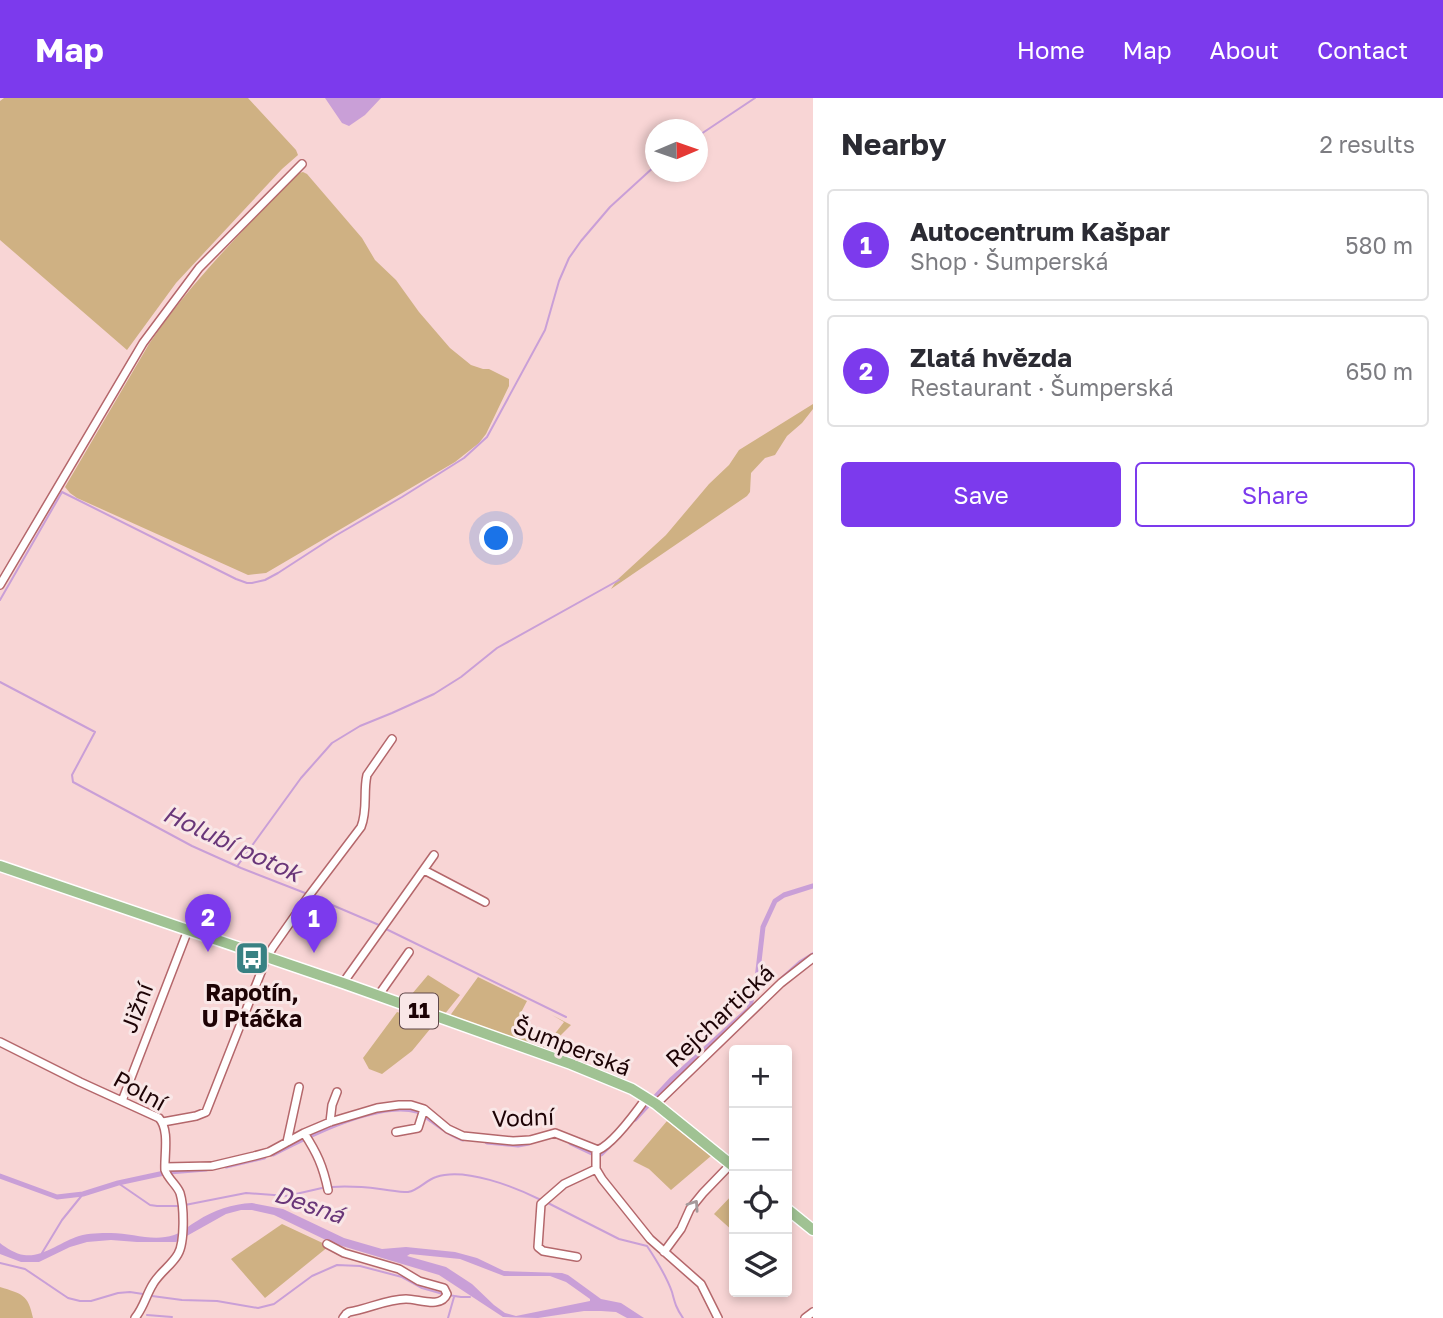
<!DOCTYPE html>
<html lang="en">
<head>
<meta charset="utf-8">
<style>
	:root { --surface:#fff; --page:#f2f2f3; --text:#2b2b33; --muted:#7c7c81; --line:#e1e1e2; --accent:#7c3aed }
	body { margin:0; font-family:"Golos Text",sans-serif; background:var(--page); color:var(--text) }
	.controls { position:absolute; right:21px; bottom:21px; display:grid; overflow:hidden; border-radius:7px; box-shadow:0 4px 10px #0003 }
	.controls button { width:63px; height:63px; display:grid; place-items:center; padding:0; border:0; border-bottom:2px solid var(--line); background:var(--surface); color:var(--text); font:35px sans-serif }
	.compass { position:absolute; left:645px; top:21px; width:63px; height:63px; border-radius:50%; background:var(--surface); box-shadow:0 4px 10px #0003; rotate:88deg }
	.you { position:absolute; left:497px; top:441px; width:24px; height:24px; margin:-18px; border:5px solid #fff; border-radius:50%; background:#1a73e8; box-shadow:0 0 0 10px #1a73e833 }
	.badge { display:grid; place-items:center; width:46px; height:46px; border-radius:50%; background:var(--accent); color:#fff; font-size:23px; font-weight:700 }
	.pin { position:absolute; translate:-50% -58px; filter:drop-shadow(0 2px 4px #0008) }
	.pin::after { content:''; position:absolute; top:37px; width:24px; height:21px; background:inherit; clip-path:polygon(0 0,100% 0,50% 100%) }
	.list { margin:0; padding:0; list-style:none }
	h2 { display:flex; justify-content:space-between; align-items:center; height:91px; margin:0; padding:0 28px; font-size:30px }
	h2 small { font-size:23px; font-weight:400; color:var(--muted) }
	.list li { display:grid; grid-template-columns:46px 1fr auto; gap:21px; align-items:center; box-sizing:border-box; height:112px; margin:0 14px 14px; padding:0 14px; border:2px solid var(--line); border-radius:7px }
	.list b { display:block; font-size:26px; white-space:nowrap }
	.list p { margin:0; font-size:23px; white-space:nowrap; color:var(--muted) }
	.list em { font-size:23px; font-style:normal; color:var(--muted) }
	.actions { display:flex; gap:14px; padding:21px 28px }
	.actions a { flex:1; padding:16px 0; border:2px solid var(--accent); border-radius:7px; text-align:center; font-size:24px; color:var(--accent) }
	.actions .main { background:var(--accent); color:#fff }
	.icon { flex:none; width:38px; height:38px; fill:none; stroke:currentColor; stroke-width:2; stroke-linecap:round; stroke-linejoin:round }
	.map { position:relative; flex:none; width:813px; height:1220px; overflow:hidden }
	header { display:flex; align-items:center; gap:42px; box-sizing:border-box; height:98px; padding:0 35px; background:var(--accent); color:#fff }
	header strong { font-size:33px }
	nav { display:flex; gap:38px; margin-inline-start:auto; font-size:24px }
	main { display:flex }
	aside { flex:1; background:var(--surface) }
	.map>svg:first-child { display:block }
	.green { fill:#cfb183 }
	.water { fill:#c99fd7; fill-rule:evenodd }
	.lines { fill:none; stroke-linecap:round; stroke-linejoin:round }
	.stream { stroke:#c99fd7; stroke-width:2 }
	.canal { stroke:#c99fd7; stroke-width:5 }
	.minor-casing { stroke:#b4676b; stroke-width:10 }
	.major-casing { stroke:#fff; stroke-width:13 }
	.minor { stroke:#fff; stroke-width:7 }
	.major { stroke:#a0c293; stroke-width:10 }
	.oneway { stroke:#a59a9b }
	.labels { text-anchor:middle; stroke-width:6; stroke-linejoin:round; paint-order:stroke }
	.shield { fill:#f9e7e7; stroke:#5f4749; stroke-width:2 }
	.shield-label { font-size:21px; font-weight:bold; fill:#1d0305 }
	.poi-label { font-size:23px; font-weight:bold; fill:#1d0305; stroke:#f9e7e7 }
	.street-label { font-size:23px; fill:#1d0305; stroke:#f9e7e7 }
	.water-label { font-size:24px; font-style:italic; fill:#693679; stroke:#f9e7e7 }
</style>
</head>
<body>
<header>
<strong>Map</strong>
<nav><a>Home</a><a>Map</a><a>About</a><a>Contact</a></nav>
</header>
<main>
<div class="map">
<svg width="813" height="1220" viewBox="0 0 813 1220">
	<rect width="100%" height="100%" fill="#f8d5d5"/>
	<!-- green -->
	<path class="green" d="M4,0H248L296,52L298,57L282,71L176,185L127,252L0,142V3Z
		M303,74L307,76L362,140L375,162L396,182L419,214L450,250L471,267L483,271H489L509,281V288L486,336L479,345L455,364L266,475L248,477L77,400L70,395L65,389L149,246C190,185 243,133 293,79L299,75Z
		M813,306V311L802,325L787,338L775,357L765,360L751,375L750,394L747,398L611,491L617,482L666,437L709,386L729,367L739,352Z
		M428,877L460,897L444,917L406,903Z
		M478,879L527,903L514,928L550,942L564,924L552,917L571,927L545,953L449,919Z
		M397,914L435,925L412,953L382,976L369,971L363,960Z
		M667,1023L711,1058L671,1092L649,1071L633,1063Z
		M734,1095V1134L714,1116Z
		M282,1126L329,1148L265,1200L231,1161Z
		M0,1189C22,1196 28,1196 33,1220H0Z"/>
	<!-- water -->
	<path class="water" d="M325,0H381L365,17L349,28L342,25Z
		M252,1105L283,1111L344,1140L382,1151L406,1149L455,1154L477,1160L504,1173L562,1175L568,1177L601,1201L621,1205L644,1220H627L616,1214L601,1213H584L538,1220L503,1219L439,1177L332,1145L274,1117L252,1112H241L226,1116L176,1144H137L111,1142L87,1144L70,1149L39,1164H21L0,1156V1145C6,1150 16,1156 24,1157C42,1160 62,1143 79,1138C89,1135 100,1135 111,1135C132,1135 153,1144 174,1137C183,1134 189,1127 197,1123C214,1112 232,1106 252,1105ZM410,1156L460,1161L504,1178H550L566,1184L590,1201V1203L516,1218L505,1215L494,1207L472,1186L446,1169L407,1158Z"/>
	<g class="lines">
		<!-- stream -->
		<path class="stream" d="M698,38L755,0
			M0,502L62,394L236,481L247,485H252L265,482L278,475L335,438L402,399L464,360L487,339L545,232L559,183L569,160L581,143L610,109L656,67
			M0,584L95,634L72,677L73,684L192,748L241,770L305,795
			M238,767L301,680L332,645L360,628L392,615L434,596L461,579L497,550L619,482
			M311,798L379,827
			M384,830L566,919
			M781,880L800,863L813,855
			M118,1085L150,1107L157,1108H179
			M332,1089C348,1088 364,1089 380,1091C389,1092 399,1094 408,1094C419,1092 426,1082 436,1079C465,1069 515,1089 541,1102
			M546,1104L619,1141L647,1148C657,1163 666,1177 672,1194C675,1205 676,1210 683,1220
			M185,1107L246,1095L287,1098L322,1090
			M42,1155L62,1122L83,1096
			M0,1165L25,1171L68,1200L80,1203H91L118,1195L130,1194L143,1196
			M448,1197L461,1199H470
			M152,1198L182,1202L217,1203L258,1210L274,1206L312,1178L337,1167L360,1168L402,1179L422,1190L443,1196
			M147,1217L172,1219
			M448,1220L454,1199"/>
		<!-- canal -->
		<path class="canal" d="M635,1021L672,981L749,911L757,881L763,829L775,803L784,797L813,788
			M487,1044L518,1047L529,1045
			M571,1045L592,1055L601,1056L609,1048
			M273,1056C308,1038 378,1002 417,1013C422,1014 426,1019 431,1022C441,1029 450,1037 463,1041
			M226,1068L264,1059
			M0,1078L57,1099L83,1096L118,1085L169,1074L206,1071"/>
		<!-- minor casing -->
		<g class="minor-casing">
			<path id="minor" d="M0,487L143,245L199,170L302,66
				M424,772L485,804
				M343,885L434,757
				M378,898L409,854
				M0,944L80,984L159,1020C170,1032 164,1057 165,1072C168,1081 177,1087 180,1095C184,1108 185,1144 178,1156C172,1167 160,1174 153,1186C146,1197 144,1209 135,1220
				M122,1003L188,832
				M656,1006L781,885L813,860
				M163,1024L196,1018L206,1014L267,859L273,849L308,799L361,729C368,712 363,694 367,677L392,641
				M330,1024L332,1007L337,994
				M396,1034L418,1030L424,1011
				M304,1035C317,1055 323,1068 328,1092
				M287,1044L299,989
				M596,1052V1071L602,1081L650,1141L701,1186L718,1220
				M165,1069L212,1068L254,1058L269,1054L304,1035L330,1024L377,1010L399,1007H411L424,1011L448,1031L463,1038L513,1043L530,1042L555,1035L598,1052C613,1046 637,1013 647,999
				M327,1146L344,1155L399,1171L419,1183L444,1190L447,1196C441,1211 419,1201 406,1201C387,1201 368,1211 349,1214L346,1216L343,1220
				M664,1154L681,1131L690,1111L703,1095L731,1066
				M577,1159L543,1153L538,1149L541,1106L564,1086L596,1071
				M805,1220L813,1214"/>
		</g>
		<!-- major casing -->
		<g class="major-casing">
			<path id="major" d="M0,768L343,885L571,966L632,991L656,1006L734,1069
				M787,1111L813,1132"/>
		</g>
		<!-- minor -->
		<use href="#minor" class="minor"/>
		<!-- major -->
		<use href="#major" class="major"/>
	</g>
	<!-- one-way arrows -->
	<defs><path id="oneway-chevron" d="M-2-3.5L2.5 0L-2 3.5" fill="none" stroke-width="1.6" stroke-linecap="round" stroke-linejoin="round" transform="scale(1.75)"/></defs>
	<use class="oneway" href="#oneway-chevron" transform="translate(694 1107) rotate(-56)"/>
	<!-- icons -->
	<defs>
		<g id="bus-square" transform="scale(1.75)"><rect x="-9" y="-9" width="18" height="18" rx="4" fill="#388183" stroke="#f9e7e7"/><path d="M-5-6H5V4H4V6H2V4H-2V6H-4V4H-5ZM-3.5-4V0h7V-4ZM-3.5 1.2v1.5H-2V1.2ZM2 1.2v1.5H3.5V1.2Z" fill="#fff"/></g>
	</defs>
	<g fill-rule="evenodd">
		<use href="#bus-square" x="252" y="860"/>
	</g>
	<g class="labels">
		<!-- shield labels -->
		<rect class="shield" x="400" y="895.5" width="38" height="35" rx="5"/>
		<g class="shield-label">
			<text x="419" y="920">11</text>
		</g>
		<!-- poi labels -->
		<g class="poi-label">
			<text x="252" y="903">Rapotín,<tspan x="252" dy="26">U Ptáčka</tspan></text>
		</g>
		<!-- street labels -->
		<g class="street-label">
			<text transform="translate(137 910) rotate(-69)" y="8">Jižní</text>
			<text transform="translate(720 918) rotate(-43)" y="8">Rejchartická</text>
			<text transform="translate(572 949) rotate(21)" y="8">Šumperská</text>
			<text transform="translate(140 993) rotate(29)" y="8">Polní</text>
			<text transform="translate(523 1020) rotate(-2)" y="8">Vodní</text>
		</g>
		<!-- water labels -->
		<g class="water-label">
			<text transform="translate(232 746) rotate(25)" y="8">Holubí potok</text>
			<text transform="translate(309 1107) rotate(19)" y="8">Desná</text>
		</g>
	</g>
</svg>
<div class="controls">
<button>+</button>
<button>−</button>
<button><svg class="icon" aria-label="locate" viewBox="0 0 24 24"><circle cx="12" cy="12" r="6"/><path d="M12 2v4M12 18v4M2 12h4M18 12h4"/></svg></button>
<button><svg class="icon" aria-label="layers" viewBox="0 0 24 24"><path d="M12 4l9 5-9 5-9-5zM3 14l9 5 9-5"/></svg></button>
</div>
<svg class="compass" viewBox="-18 -18 36 36"><path d="M0-13l5 13h-10z" fill="#e53935"/><path d="M0 13l5-13h-10z" fill="#7c7c81"/></svg>
<div class="you"></div>
<div class="pin badge" style="left:314px;top:855px">1</div>
<div class="pin badge" style="left:208px;top:854px">2</div>
</div>
<aside>
<h2>Nearby<small>2 results</small></h2>
<ul class="list">
<li><span class="badge">1</span><div><b>Autocentrum Kašpar</b><p>Shop · Šumperská</p></div><em>580 m</em></li>
<li><span class="badge">2</span><div><b>Zlatá hvězda</b><p>Restaurant · Šumperská</p></div><em>650 m</em></li>
</ul>
<div class="actions"><a class="main">Save</a><a>Share</a></div>
</aside>
</main>
</body>
</html>
